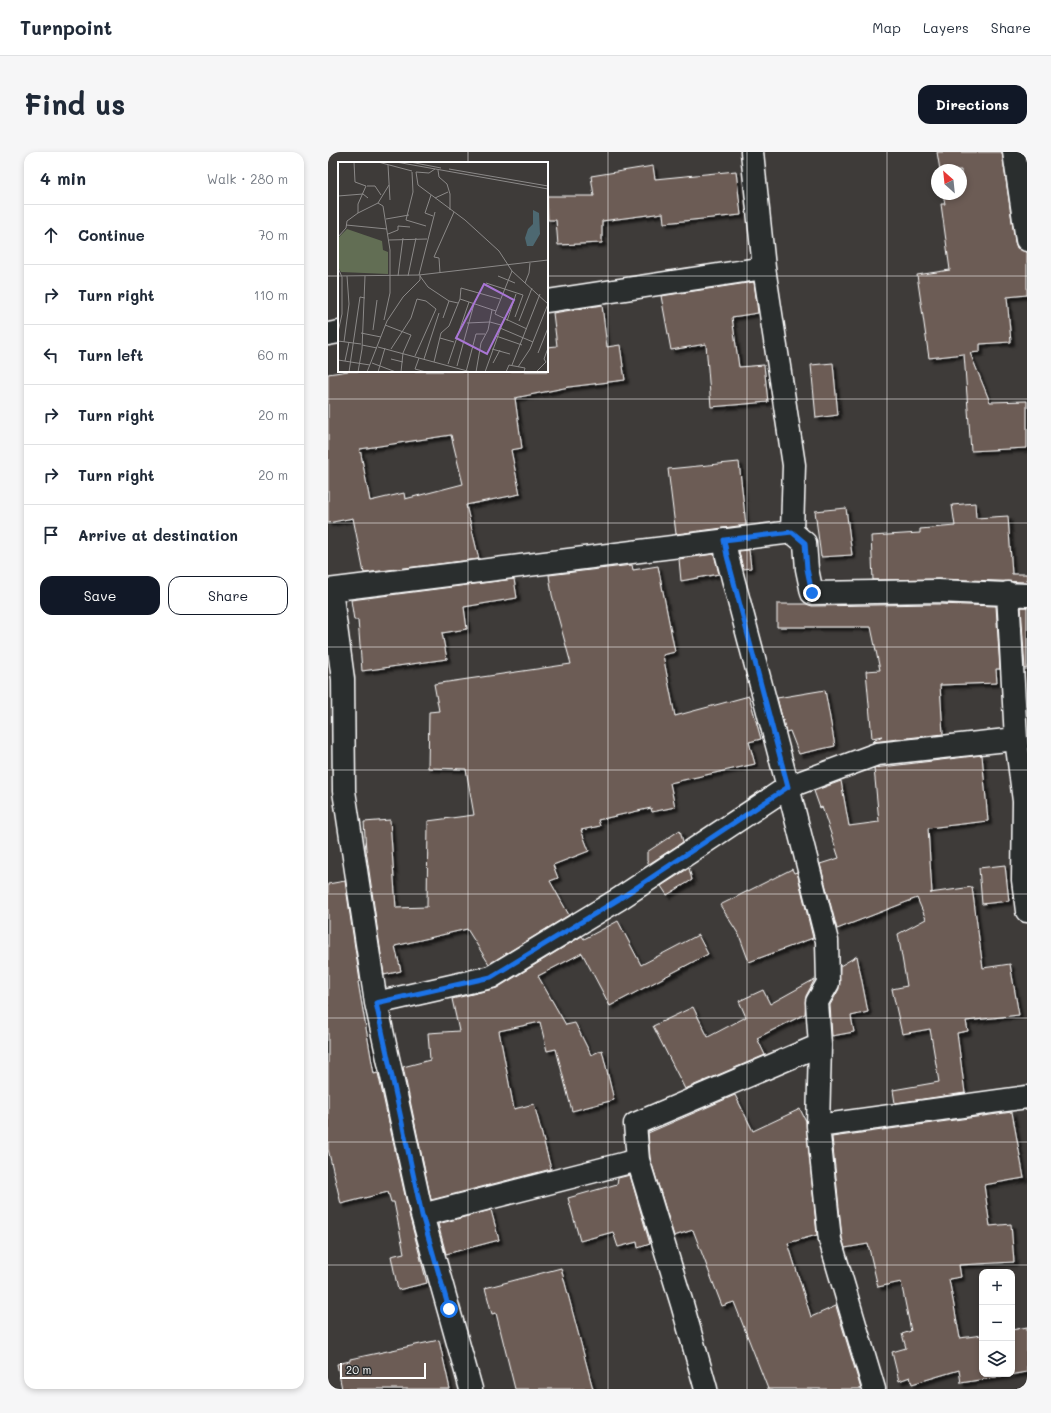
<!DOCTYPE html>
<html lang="en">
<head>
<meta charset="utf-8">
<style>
	:root { --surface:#fff; --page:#f6f6f7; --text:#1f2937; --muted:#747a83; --line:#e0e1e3; --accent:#111827 }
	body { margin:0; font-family:Mali,sans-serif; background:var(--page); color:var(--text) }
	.controls { position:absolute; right:12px; bottom:12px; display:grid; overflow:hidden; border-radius:8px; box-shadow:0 2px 6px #0003 }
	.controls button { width:36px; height:36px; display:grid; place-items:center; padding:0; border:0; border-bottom:1px solid var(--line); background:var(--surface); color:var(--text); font:20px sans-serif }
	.compass { position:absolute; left:603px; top:12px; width:36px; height:36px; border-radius:50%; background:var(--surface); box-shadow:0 2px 6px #0003; rotate:333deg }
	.scale { position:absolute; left:12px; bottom:10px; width:86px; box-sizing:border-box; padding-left:4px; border:2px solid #fff; border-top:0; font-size:11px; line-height:14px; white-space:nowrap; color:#fff; -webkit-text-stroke:3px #2a2d2e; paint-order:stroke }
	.stop { position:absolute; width:12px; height:12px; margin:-9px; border:3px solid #1a73e8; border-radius:50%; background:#fff }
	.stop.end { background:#1a73e8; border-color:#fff; box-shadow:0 1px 4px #0008 }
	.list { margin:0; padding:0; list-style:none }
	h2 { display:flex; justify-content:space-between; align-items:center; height:52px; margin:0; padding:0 16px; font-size:17px }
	h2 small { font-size:13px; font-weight:400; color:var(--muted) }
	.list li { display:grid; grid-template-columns:26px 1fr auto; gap:12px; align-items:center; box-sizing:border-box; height:60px; padding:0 16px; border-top:1px solid var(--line) }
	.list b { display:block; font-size:15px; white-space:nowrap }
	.list em { font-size:13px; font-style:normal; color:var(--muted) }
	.actions { display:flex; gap:8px; padding:12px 16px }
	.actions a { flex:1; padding:9px 0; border:1px solid var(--accent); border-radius:12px; text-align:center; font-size:14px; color:var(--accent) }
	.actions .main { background:var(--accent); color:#fff }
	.icon { flex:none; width:22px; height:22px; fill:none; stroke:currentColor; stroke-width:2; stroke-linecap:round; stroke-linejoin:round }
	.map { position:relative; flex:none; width:699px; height:1237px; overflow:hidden; border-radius:12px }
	header { display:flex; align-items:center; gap:24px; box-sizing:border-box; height:56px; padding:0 20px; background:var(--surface); border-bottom:1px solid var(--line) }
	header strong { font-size:19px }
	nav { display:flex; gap:22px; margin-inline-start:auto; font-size:14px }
	.intro { display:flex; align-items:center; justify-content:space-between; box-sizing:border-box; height:96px; padding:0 24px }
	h1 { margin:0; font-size:28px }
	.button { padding:10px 18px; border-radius:12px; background:var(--accent); color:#fff; font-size:14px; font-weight:700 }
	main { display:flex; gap:24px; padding:0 24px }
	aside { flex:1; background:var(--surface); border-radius:12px; box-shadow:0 2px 6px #0003 }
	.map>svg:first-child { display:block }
	.building { fill:#6c5c54; stroke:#fff; fill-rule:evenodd; filter:url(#shadow) }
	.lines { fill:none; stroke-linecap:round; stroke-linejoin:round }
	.minor-casing { stroke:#fff; stroke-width:25 }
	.minor { stroke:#2a2d2e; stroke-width:22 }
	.route { stroke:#1a73e8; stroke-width:5 }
	.grid { fill:none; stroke:#fff; stroke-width:1; stroke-opacity:0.55 }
	.inset-road { fill:none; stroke:#8b8988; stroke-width:1 }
	.view { fill:#a976d5; fill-opacity:0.15; stroke:#a976d5; stroke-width:2 }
	.inset-edge { fill:none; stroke:#fff; stroke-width:2 }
</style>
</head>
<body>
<header>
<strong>Turnpoint</strong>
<nav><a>Map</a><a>Layers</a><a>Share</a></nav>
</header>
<div class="intro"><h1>Find us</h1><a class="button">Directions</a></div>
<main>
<aside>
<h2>4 min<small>Walk · 280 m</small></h2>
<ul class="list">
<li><svg class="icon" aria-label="ahead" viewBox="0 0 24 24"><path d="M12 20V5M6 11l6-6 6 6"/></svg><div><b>Continue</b></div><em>70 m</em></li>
<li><svg class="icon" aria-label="right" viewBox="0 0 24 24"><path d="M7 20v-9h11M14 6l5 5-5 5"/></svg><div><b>Turn right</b></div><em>110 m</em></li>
<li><svg class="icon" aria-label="left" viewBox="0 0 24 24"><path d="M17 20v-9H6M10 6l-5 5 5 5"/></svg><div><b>Turn left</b></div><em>60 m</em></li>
<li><svg class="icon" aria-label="right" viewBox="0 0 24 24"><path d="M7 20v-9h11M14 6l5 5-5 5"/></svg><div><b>Turn right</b></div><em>20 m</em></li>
<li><svg class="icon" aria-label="right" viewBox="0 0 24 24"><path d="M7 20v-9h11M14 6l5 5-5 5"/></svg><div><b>Turn right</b></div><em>20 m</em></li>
<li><svg class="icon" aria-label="arrive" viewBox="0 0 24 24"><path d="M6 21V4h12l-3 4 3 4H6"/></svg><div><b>Arrive at destination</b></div></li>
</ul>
<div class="actions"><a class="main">Save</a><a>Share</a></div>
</aside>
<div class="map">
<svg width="699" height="1237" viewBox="0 0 699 1237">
	<defs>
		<filter id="shadow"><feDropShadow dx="3.5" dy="3.5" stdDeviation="1" flood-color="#0009"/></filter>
	</defs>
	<rect width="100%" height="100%" fill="#3e3b39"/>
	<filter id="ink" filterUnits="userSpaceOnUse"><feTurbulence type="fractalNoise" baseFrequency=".025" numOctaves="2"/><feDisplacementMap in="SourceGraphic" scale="8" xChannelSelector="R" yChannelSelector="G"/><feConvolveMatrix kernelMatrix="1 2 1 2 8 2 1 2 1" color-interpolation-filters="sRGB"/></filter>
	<g filter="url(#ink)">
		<!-- building -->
		<path class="building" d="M609,0H674L687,90L689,96L699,100V143L679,145L683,190L652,192V200L642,201L662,250L699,249V296L643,299L636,202L601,206L589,123L622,118L613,52H617L615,42H633V18H612Z
			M325,14L327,27L408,19L413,63L336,71L335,61L274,69V91L230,93L228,68H220L219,44H266L263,24Z
			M426,130L430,161L404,165L411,215L436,213L440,250L383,255L378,192L343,198L333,144Z
			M274,153L279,195L292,193L297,228L241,235L187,246L194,296L183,298L192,342L138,353L151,407L36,421L25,366L0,371V222L20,219H219V195L229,194L225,161ZM123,283L135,332L77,347L76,341L42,349L32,297Z
			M505,211L510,263L488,266L483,213Z
			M411,310L418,373L348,382L340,317Z
			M647,351L648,366L680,364L684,422H699V430L611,427L545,428L543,384L592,381V377L627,374L624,353Z
			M518,356L524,403L493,405L487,359Z
			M421,398L423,416L415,417L411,399Z
			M386,402L391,422L353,429L351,407Z
			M304,413L305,418L330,414L347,500L335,503L347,564L421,544L433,587L421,590L427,612L342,631L347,655L324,660L323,656L270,668L272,674L253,678L261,699L225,713L230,726L222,729L241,763L161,812L139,777L67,794L73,819L56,823L38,698L36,670L62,668L68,756L99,755L100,669L146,663L138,617L100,616L101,560L111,559L106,532L243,512L224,443L221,423Z
			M186,427L189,446L136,455L139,477L114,481L119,507L34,519L30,468H26L23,448Z
			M449,452H478L484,454L610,452L668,454L672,517H668L669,531L612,533L615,582L544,590L554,584L544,586L538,519L552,518L543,475H449Z
			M693,455H699V517H697Z
			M497,538L507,594L471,602L462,579L458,580L449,546Z
			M654,603L660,669L600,676L604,741H602L644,735L655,816L682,812L691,863L638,869L640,879L629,881L637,941L567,951L565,938L611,930L602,877L574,882L564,837L579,834L570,782L598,767L589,746L509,777L492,712L511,706L494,655L492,656L486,639L513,629L521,674L551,670L546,616Z
			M352,678L355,690L321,712L319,709V700Z
			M677,713L681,749L654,752L651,716Z
			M361,716L364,728L339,743L333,734Z
			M464,717L466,721L469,720L485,786L421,810L411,783L392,753Z
			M17,729L32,829L30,830L46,922L50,921L82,1066L99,1131L70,1138L63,1104L76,1101L66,1050H63L60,1040L13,1052L0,997V732Z
			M290,769L313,813L370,783L380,802L282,854L254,801L210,824L238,873L247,871L263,903L274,898L286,948L244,959L228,897L219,899L212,870L171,879L186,957L206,952L223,1017L103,1048L75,915L102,908L100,881L131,879L124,847L169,836L254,784L256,787Z
			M529,804L540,860L523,864L526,880L504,884L502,853L511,837L512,814Z
			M487,827L478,844L477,862L429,886L437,903L357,937L325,874L365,855L380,885L418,865L411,849L435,838L442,852Z
			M407,943L425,979L472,957L478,969L489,1083L460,1091L483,1165L508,1154L533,1237H440L406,1150L394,1154L365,1078L346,1084L322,1006L320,981Z
			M684,960L696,1026L656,1033L662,1074L683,1072L686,1110L631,1113L633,1125L621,1127L632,1186L654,1183V1222H684V1178L699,1175V1220L633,1231L631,1218L584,1232L582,1225L571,1229L564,1200L578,1196L574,1182L583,1179L573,1130L550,1135L540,1092L517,1096L514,1086L504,985Z
			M302,1023L322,1092L310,1096L309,1090L290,1095L285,1080L252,1089L240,1046L289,1032L290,1026Z
			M163,1058L171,1088L118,1102L110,1072Z
			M233,1116L265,1237H187L168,1161L164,1162L157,1136Z
			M111,1188L122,1237H14L9,1212L22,1209V1207Z"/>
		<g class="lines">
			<!-- minor casing -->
			<g class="minor-casing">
				<path id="minor" d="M686,0L699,88
					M219,149L436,116
					M0,182L11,180
					M464,380L477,391L479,417L484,441L610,439L699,443
					M396,388L399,404L460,635L499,789L500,831L489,850L492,893L490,974L502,1088L546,1237
					M0,438L464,380L466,313L436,116L424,0
					M3,438L15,527L16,639L48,851L94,1063L143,1237
					M680,441L688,587L696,649L695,728L699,759
					M48,851L163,825L291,747L460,635L549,602L688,587
					M490,974L699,945
					M94,1063L310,1008
					M378,1237L354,1152L310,1008L307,972L492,893"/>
			</g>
			<!-- minor -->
			<use href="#minor" class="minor"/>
		</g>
	</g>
	<g class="lines" filter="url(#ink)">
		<!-- route -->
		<path class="route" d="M121,1157L94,1063L48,851L163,825L291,747L460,635L399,404L396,388L464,380L477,391L479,417L484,441"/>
	</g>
	<!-- grid -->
	<path class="grid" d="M140,0V11M280,0V1237M419,0V1237M559,0V1237M0,124H11M219,124H699M140,219V1237M0,247H699M0,371H699M0,495H699M0,618H699M0,742H699M0,866H699M0,990H699M0,1113H699"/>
	<!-- overview -->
	<g transform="translate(10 10)">
		<rect width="210" height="210" fill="#3e3b39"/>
		<path d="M9,67L44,79L45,88L50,90V112L3,110L0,105V76Z" fill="#626e54"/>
		<path d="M195,48L201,51L202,72L195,84H189L187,76L190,67L195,62Z" fill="#4d6871"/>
		<path class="inset-road" d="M16,0L17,20L28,24L20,42V51M40,0L74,9M58,0L210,27M72,0L103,6M50,3L52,38M111,7L210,24M100,8L101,15L109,22L112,32V48M74,10L75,30L68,58L88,64M78,10L80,23L127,58L161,89L174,109L210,142M78,10L91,11L97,7M29,24H37L43,33M93,33L87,51L95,54M0,34L25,32L30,36M97,36L110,30M40,41L45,44L52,88V131L46,158M48,57L71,53M8,63L49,67M50,72L60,68V64L72,65M0,75L8,66L9,59L20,51L40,41L51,23M51,78L89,77M0,106L4,115V152L0,170M102,111L101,96L96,95L116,50M81,113L97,50M0,114L81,113L210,98M60,114L65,76M70,114L78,76M82,114L90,125L111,139L120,141M160,114L177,121M148,121L185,133L177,155M187,121L191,111L192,101M122,137L158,149L174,109M158,149L157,152L189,167M105,156L111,139M169,159L178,132M181,159L194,126M129,161L152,160L163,163M47,163L73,173L65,191L63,210M162,166L195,180M35,168L39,138M23,171L43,175M158,174L184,183M102,176L116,180M0,179L23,182M6,180L11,142L9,114M24,183L39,186M40,185L133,210M53,187L73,156L79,137L88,139L98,147L77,194M154,187L172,192M200,191L210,166M81,196L77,207L88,210M53,197L65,200M86,197L101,151M0,198L32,203M7,199L11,180M96,200L103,171L111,164L122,137L123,126L162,137M34,201L58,210M155,201L162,188M110,202L131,140M174,203L202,132M119,204L136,142M180,205L192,187L210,142M11,210L22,135L27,136M20,210L24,187L27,114M29,210L49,159L65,135L82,118V113M40,210L47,186M128,210L138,172H147M138,210L143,181L150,168L154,148M147,210L166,157M168,210L171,203L187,206L186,210M198,210L208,200L206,197L210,186"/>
		<path class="view" d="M146,122L176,138L149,192L118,176Z"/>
		<rect width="210" height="210" class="inset-edge"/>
	</g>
</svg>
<div class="controls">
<button>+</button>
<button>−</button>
<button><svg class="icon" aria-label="layers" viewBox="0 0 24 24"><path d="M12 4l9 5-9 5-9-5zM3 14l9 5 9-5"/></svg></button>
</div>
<svg class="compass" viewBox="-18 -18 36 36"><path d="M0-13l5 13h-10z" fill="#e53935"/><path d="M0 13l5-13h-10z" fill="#747a83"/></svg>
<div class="scale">20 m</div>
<div class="stop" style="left:121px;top:1157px"></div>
<div class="stop end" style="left:484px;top:441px"></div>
</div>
</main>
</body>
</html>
